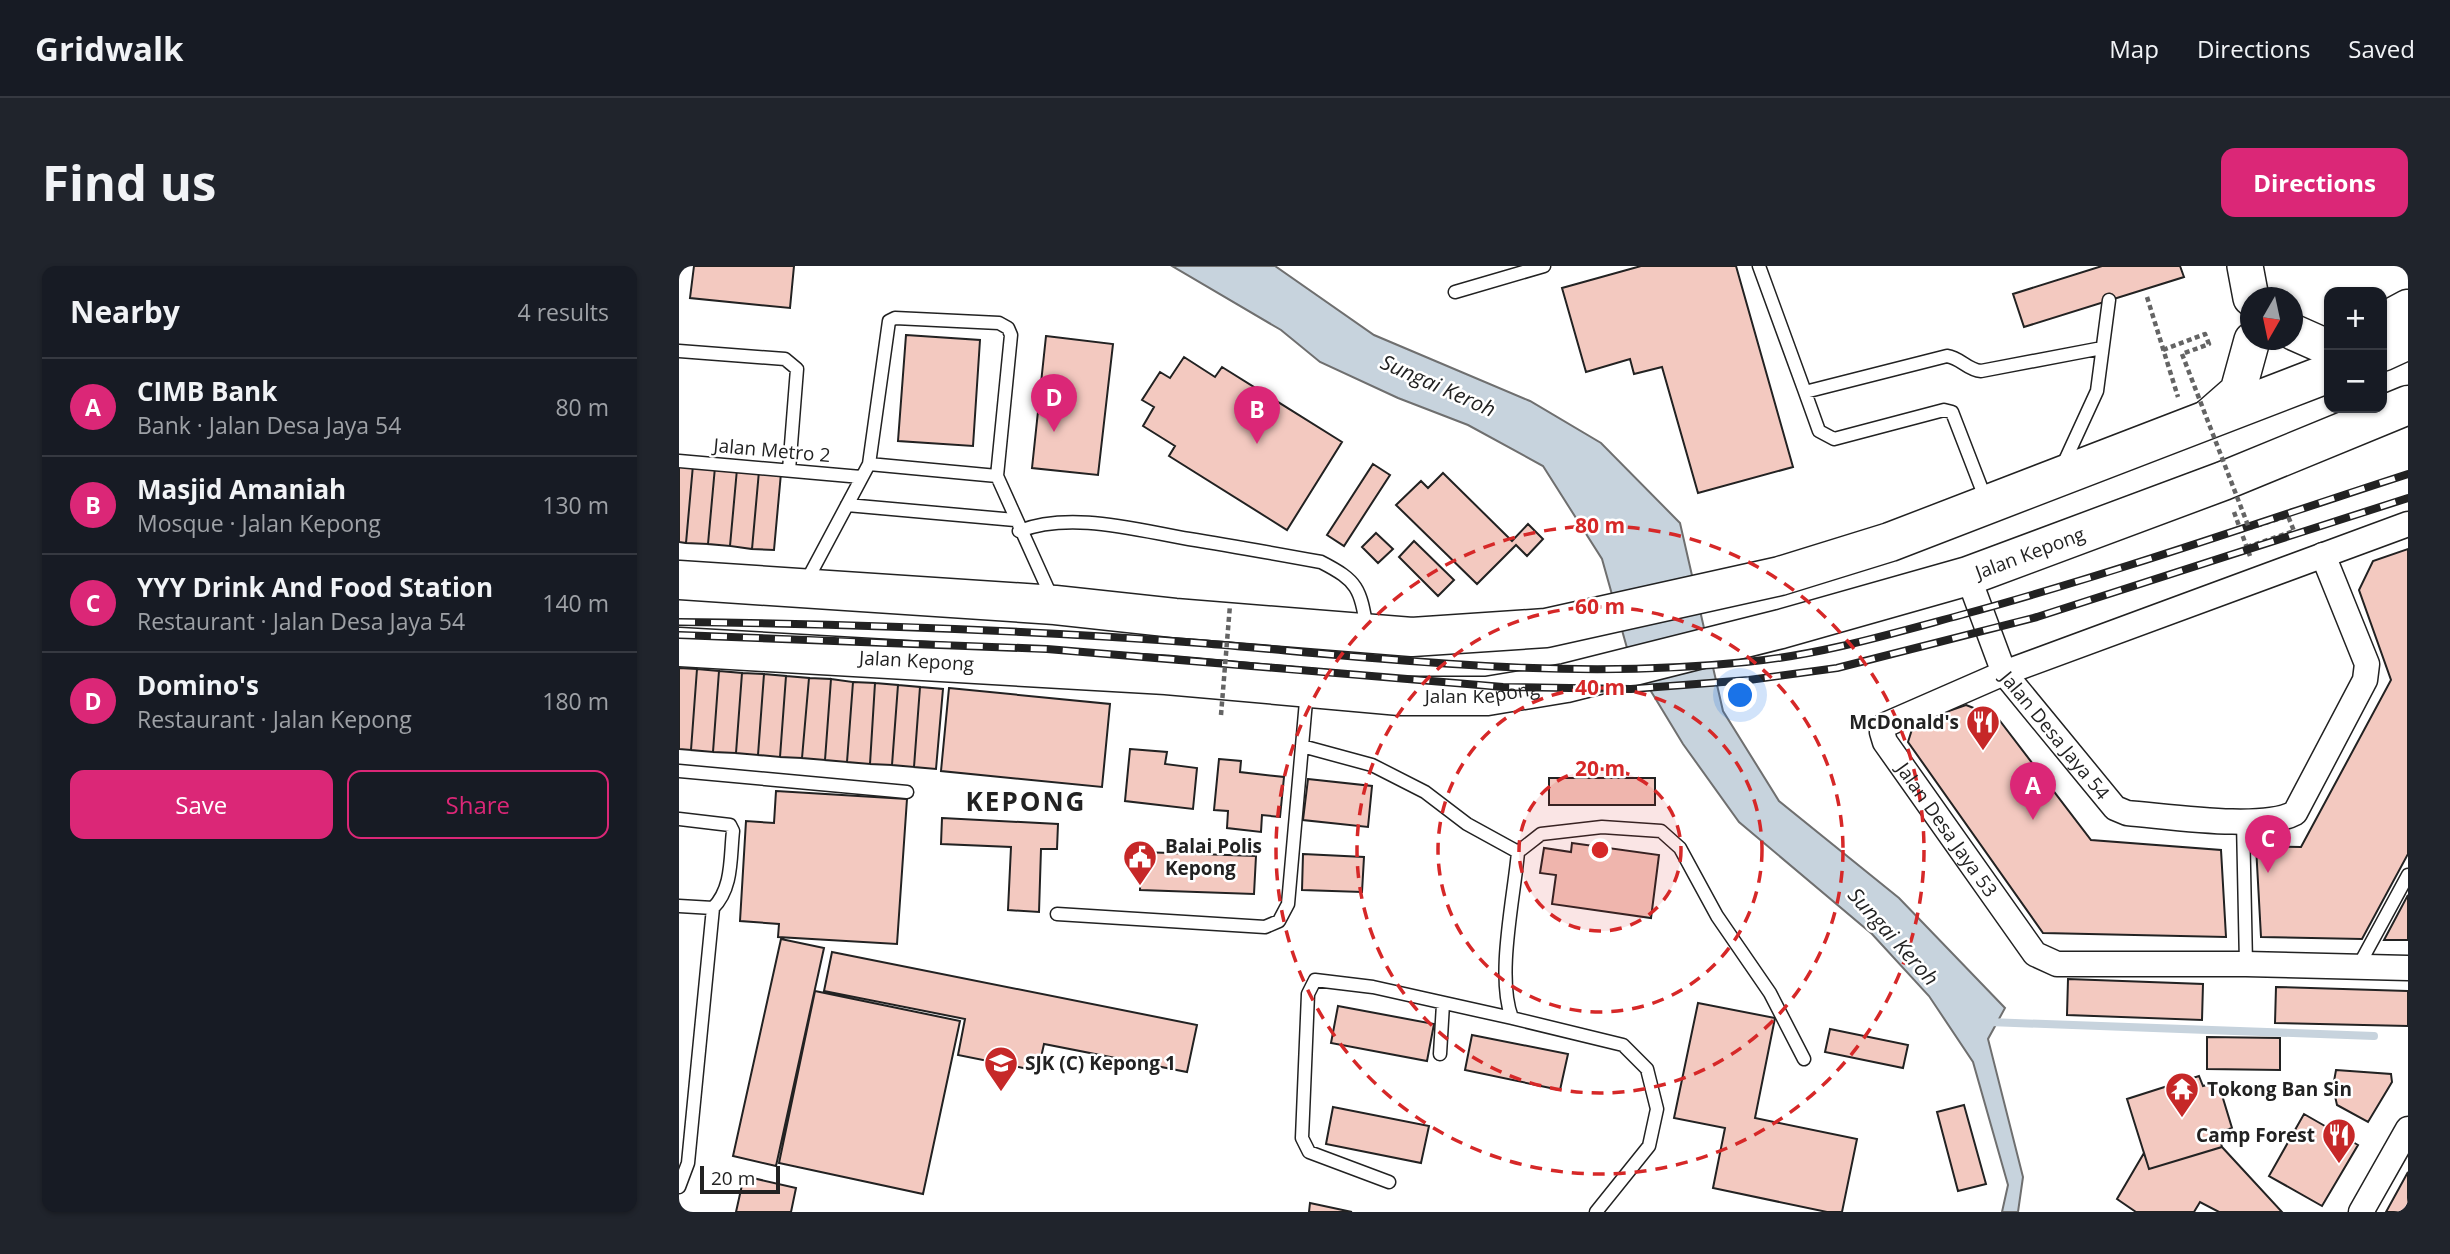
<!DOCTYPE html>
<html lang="en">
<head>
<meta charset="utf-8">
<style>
	:root { --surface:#171b24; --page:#20242c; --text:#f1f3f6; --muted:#9ea1a6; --line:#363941; --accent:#db2777 }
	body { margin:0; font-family:"Open Sans",sans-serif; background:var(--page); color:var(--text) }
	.controls { position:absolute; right:21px; top:21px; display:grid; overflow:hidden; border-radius:14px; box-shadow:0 2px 5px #0004 }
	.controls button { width:63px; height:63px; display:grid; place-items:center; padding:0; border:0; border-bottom:2px solid var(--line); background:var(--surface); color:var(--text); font:35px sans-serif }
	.compass { position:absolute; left:1561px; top:21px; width:63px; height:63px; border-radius:50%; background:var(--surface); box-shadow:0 2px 5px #0004; rotate:189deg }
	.scale { position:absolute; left:21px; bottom:18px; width:80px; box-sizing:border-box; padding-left:7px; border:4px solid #222; border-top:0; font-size:19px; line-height:24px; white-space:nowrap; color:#222; -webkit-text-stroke:5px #fff; paint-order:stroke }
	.you { position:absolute; left:1062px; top:430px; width:24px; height:24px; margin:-18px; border:5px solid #fff; border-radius:50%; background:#1a73e8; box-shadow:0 0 0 10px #1a73e833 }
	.badge { display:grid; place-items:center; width:46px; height:46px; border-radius:50%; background:var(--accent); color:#fff; font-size:23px; font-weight:700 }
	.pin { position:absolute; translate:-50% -58px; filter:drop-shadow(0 2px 4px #0008) }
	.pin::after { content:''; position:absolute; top:37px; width:24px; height:21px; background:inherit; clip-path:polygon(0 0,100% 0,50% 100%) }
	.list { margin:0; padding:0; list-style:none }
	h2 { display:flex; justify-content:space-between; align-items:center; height:91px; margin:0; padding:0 28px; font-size:30px }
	h2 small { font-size:23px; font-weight:400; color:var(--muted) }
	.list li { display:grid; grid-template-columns:46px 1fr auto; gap:21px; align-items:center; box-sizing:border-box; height:98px; padding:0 28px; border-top:2px solid var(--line) }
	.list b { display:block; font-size:26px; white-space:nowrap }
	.list p { margin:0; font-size:23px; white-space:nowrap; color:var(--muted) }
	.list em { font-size:23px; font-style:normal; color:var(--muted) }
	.actions { display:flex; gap:14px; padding:21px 28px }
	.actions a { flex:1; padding:16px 0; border:2px solid var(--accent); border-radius:14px; text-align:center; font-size:24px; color:var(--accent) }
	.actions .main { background:var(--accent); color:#fff }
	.map { position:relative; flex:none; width:1729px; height:946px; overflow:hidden; border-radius:14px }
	header { display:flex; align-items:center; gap:42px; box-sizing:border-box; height:98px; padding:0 35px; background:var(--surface); border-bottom:2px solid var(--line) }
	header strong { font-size:33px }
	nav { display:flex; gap:38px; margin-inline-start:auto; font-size:24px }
	.intro { display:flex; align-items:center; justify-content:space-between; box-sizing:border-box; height:168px; padding:0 42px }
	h1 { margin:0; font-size:49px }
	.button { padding:18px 32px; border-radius:14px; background:var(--accent); color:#fff; font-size:24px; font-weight:700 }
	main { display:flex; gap:42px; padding:0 42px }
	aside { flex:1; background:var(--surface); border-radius:14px; box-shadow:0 2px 5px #0004 }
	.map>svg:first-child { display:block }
	.water { fill:#c7d3dd; stroke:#6f6f6f; stroke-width:2 }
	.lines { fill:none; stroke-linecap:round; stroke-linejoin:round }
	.stream { stroke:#c7d3dd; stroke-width:8 }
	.building { fill:#f3c9c0; stroke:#222; stroke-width:2 }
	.lane-casing { stroke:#222; stroke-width:15 }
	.street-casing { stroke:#222; stroke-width:27 }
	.secondary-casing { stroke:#222; stroke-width:38 }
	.primary-casing { stroke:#222; stroke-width:41 }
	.path { stroke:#646464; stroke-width:4.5; stroke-dasharray:5 3.5; stroke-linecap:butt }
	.lane { stroke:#fff; stroke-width:12 }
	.street { stroke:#fff; stroke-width:24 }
	.secondary { stroke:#fff; stroke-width:35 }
	.primary { stroke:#fff; stroke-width:38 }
	.rail-casing { stroke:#222; stroke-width:8 }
	.rail { stroke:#fff; stroke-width:5; stroke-dasharray:16; stroke-linecap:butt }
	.path-bridge { stroke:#646464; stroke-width:4.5; stroke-dasharray:5 3.5; stroke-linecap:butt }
	.ring { fill:none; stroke:#d62828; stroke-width:3.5; stroke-dasharray:12 9 }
	.labels { text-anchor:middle; stroke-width:5; stroke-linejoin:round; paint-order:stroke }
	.street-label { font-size:19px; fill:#222; stroke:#fff }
	.poi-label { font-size:19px; font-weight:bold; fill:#222; stroke:#fff; text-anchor:start }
	.water-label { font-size:21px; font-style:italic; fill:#222; stroke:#fff }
	.district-label { font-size:26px; font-weight:bold; letter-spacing:2px; fill:#222; stroke:#fff }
	.centre { fill:#d62828; stroke:#fff; stroke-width:3.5 }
	.ring-label { font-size:21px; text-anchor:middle; font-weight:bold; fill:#d62828; stroke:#fff; stroke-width:5; stroke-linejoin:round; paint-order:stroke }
</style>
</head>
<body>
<header>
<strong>Gridwalk</strong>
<nav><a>Map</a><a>Directions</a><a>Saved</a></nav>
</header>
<div class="intro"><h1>Find us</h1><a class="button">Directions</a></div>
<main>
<aside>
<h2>Nearby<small>4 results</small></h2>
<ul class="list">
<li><span class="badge">A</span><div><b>CIMB Bank</b><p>Bank · Jalan Desa Jaya 54</p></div><em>80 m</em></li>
<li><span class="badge">B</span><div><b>Masjid Amaniah</b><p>Mosque · Jalan Kepong</p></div><em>130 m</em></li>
<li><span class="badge">C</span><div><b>YYY Drink And Food Station</b><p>Restaurant · Jalan Desa Jaya 54</p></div><em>140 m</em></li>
<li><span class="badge">D</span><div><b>Domino's</b><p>Restaurant · Jalan Kepong</p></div><em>180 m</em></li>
</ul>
<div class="actions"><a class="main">Save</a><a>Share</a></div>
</aside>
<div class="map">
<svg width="1729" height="946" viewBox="0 0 1729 946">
	<rect width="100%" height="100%" fill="#fff"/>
	<!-- water -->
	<path class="water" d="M493,0H596L695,69L851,135L922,177L1001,257L1044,445L1100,535L1220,632L1326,742L1309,773L1344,911L1339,946H1323L1329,919L1294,796L1250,730L1193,668L1060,556L1004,478L950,389L923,293L864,200L789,159L719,132L641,96L602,64Z"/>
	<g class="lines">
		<!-- stream -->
		<path class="stream" d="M1310,756L1695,770"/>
	</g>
	<!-- building -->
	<path class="building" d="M15,0H115L111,42L11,32Z
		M962,0H1057L1114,201L1019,227L983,101L955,108L951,93L907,106L883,22Z
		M1423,0H1501L1505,11L1345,61L1334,28Z
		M227,69L301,74L294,180L219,175Z
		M367,70L434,78L419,209L353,202Z
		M505,91L536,111L543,101L663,176L608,264L490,190L496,180L464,160L475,141L463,134L481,106L491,112Z
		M0,198L14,199L7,277L0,276Z
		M694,198L711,209L665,280L648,269Z
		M14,199L36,201L29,278L7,277Z
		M36,201L58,203L51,280L29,278Z
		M58,203L80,205L73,283L51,280Z
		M80,205L102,207L95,284L73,283Z
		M764,207L833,275L849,258L864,273L848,290L837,279L798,318L717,239L742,215L749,222Z
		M697,267L714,283L699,297L683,281Z
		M735,275L775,314L759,330L720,291Z
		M1729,283V588L1683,673L1582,671L1577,580L1622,581L1712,414L1680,324L1694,295Z
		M0,402L18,403L12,484L0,483Z
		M18,403L40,405L34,486L12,484Z
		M40,405L63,407L57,487L34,486Z
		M63,407L85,408L79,489L57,487Z
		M85,408L107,410L101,491L79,489Z
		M107,410L130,412L123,492L101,491Z
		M130,412L152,413L146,494L123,492Z
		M152,413L174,416L168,496L146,494Z
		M174,416L196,417L191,498L168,496Z
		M196,417L219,419L213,499L191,498Z
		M219,419L241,421L235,501L213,499Z
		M241,421L264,423L257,503L235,501Z
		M270,422L431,438L423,521L262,505Z
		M1287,439L1318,451L1412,574L1542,584L1547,671L1364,667L1229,476L1235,457Z
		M451,483L488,486L486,498L518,502L514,543L446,535Z
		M540,493L562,495L561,506L605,511L601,551L583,549L582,566L548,562L549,545L535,544Z
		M870,512H976V539H870Z
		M629,513L693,520L689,561L624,554Z
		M97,525L228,533L218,678L99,671L100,658L61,655L67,555L95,557Z
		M263,552L379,558L378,583H362L360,646L329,644L332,581L262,578Z
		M893,577L980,589L972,652L873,638L877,609L861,607L865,582L892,586Z
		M462,586L577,590L575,628L461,624Z
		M624,588L685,591L683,626L623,624Z
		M1729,629V674H1705Z
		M102,673L145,682L97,900L54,890Z
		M153,686L518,759L508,806L365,778L359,805L279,789L286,753L145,725Z
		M1389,713L1524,718L1523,754L1388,749Z
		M1597,721L1729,725V760L1596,757Z
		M136,725L281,755L244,928L100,897Z
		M1019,737L1096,752L1076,852L1178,873L1163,946H1148L1034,922L1046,862L995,852Z
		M659,740L755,758L748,795L652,777Z
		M1151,763L1229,779L1224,802L1146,786Z
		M793,769L889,788L881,824L786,804Z
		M1528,771L1601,772V804L1528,803Z
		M1657,804L1712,808L1713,816L1689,856L1658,839L1654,821Z
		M1520,810L1524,820L1539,816L1553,862L1539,867L1543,881L1470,903L1448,833Z
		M1285,839L1307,918L1279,925L1258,846Z
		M654,841L750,860L742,897L647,878Z
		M1625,848L1679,879L1643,940L1590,910Z
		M1543,881L1603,946H1540L1521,936L1515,946H1457L1438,933L1465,887L1470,903Z
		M1729,906V946H1707Z
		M65,910L117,922L112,946H57Z
		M631,937L673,946H630Z"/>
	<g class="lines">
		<!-- lane casing -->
		<g class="lane-casing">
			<path id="lane" d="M1080,0L1126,126L1268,90C1282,92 1288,104 1302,105L1423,82
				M776,26L865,0
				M0,85L106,93L118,103L110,204
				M1126,126L1140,165L1155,173L1265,144L1273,146L1307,234
				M0,195L182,211
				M190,198L210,55L216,52L320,57L329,62L332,69L318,210
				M1384,199L1418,125L1430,34
				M168,239L336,254
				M340,265C392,245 457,264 510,273C554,280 598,288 642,296C679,315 681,322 688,363
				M126,318L190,198L318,210L373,332
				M623,480L693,499L746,526L788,558L839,586C835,632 817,711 833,752L944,779L968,803L978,843L970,880L917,946
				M0,505L228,526
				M0,553L51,559L54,565C51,592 54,622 34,642L9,897L0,921
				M1564,555L1567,698
				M839,586L862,568L923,561L982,565L1001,582L1038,650L1091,727L1125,793
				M0,640L34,642
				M378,648L586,661L600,655L609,638L628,424
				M1679,701L1729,609
				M761,788L764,738
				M710,916L630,886L623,872L629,728L636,714L694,721L833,752"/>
		</g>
		<!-- street casing -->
		<g class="street-casing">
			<g id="street">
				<path id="s1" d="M1729,258L1325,407L1206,459L1203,466L1206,476L1356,688L1378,698H1567L1729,702"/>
				<path id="s2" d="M1289,310L1325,407L1436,542L1448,547C1488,550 1583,565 1616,547L1686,414L1688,398L1644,289"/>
				<path d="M1682,946L1729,863"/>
			</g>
		</g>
		<!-- secondary casing -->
		<g class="secondary-casing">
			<path id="secondary" d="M1566,0L1572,32
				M1614,66L1650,82
				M1526,154L1559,125L1573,74"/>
		</g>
		<!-- primary casing -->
		<g class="primary-casing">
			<g id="primary">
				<path d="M1703,57L1729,43"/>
				<path d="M1703,86L1729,74"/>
				<path d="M0,314L376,339L496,352L733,371L867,362L1101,310L1211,276L1650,107"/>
				<path id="s3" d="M0,381L487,409L721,430H808L887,417L1102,363L1289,310L1544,215L1729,139"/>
			</g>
		</g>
		<!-- path -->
		<path class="path" d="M1468,31L1499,131
			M1484,84L1526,68L1530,78L1503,88
			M1555,246L1571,290
			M1568,281L1615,265L1609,250L1570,262"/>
		<!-- lane -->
		<use href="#lane" class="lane"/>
		<!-- street -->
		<use href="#street" class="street"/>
		<!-- secondary -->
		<use href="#secondary" class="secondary"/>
		<!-- primary -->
		<use href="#primary" class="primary"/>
		<!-- rail casing -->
		<g class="rail-casing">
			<path id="rail" d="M0,356C174,358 347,364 521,377C703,392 884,415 1067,396C1141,389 1211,368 1282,349C1433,308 1581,256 1729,208
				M0,369L368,383L824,421L952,423L1070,414L1158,402L1358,351L1729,232"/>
		</g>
		<!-- rail -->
		<use href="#rail" class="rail"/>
		<!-- path-bridge -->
		<path class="path-bridge" d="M1503,88L1570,262
			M542,449L551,339"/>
	</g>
	<!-- distance rings -->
	<circle cx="921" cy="584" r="81" fill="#d62828" fill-opacity=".12"/>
	<g class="ring">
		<circle cx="921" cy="584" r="81"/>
		<circle cx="921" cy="584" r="162"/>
		<circle cx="921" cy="584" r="243"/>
		<circle cx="921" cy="584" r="324"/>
	</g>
	<!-- icons -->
	<defs>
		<g id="restaurant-pin" transform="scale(1.75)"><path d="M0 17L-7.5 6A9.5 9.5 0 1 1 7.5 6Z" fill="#c62828" stroke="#fff"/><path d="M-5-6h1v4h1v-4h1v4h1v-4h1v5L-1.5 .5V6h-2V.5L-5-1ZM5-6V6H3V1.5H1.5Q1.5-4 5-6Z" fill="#fff"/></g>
		<g id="civic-pin" transform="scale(1.75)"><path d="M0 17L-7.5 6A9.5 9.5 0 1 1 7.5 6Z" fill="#c62828" stroke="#fff"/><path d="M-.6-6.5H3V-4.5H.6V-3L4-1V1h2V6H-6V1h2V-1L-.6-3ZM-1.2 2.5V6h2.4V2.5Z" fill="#fff"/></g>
		<g id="school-pin" transform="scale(1.75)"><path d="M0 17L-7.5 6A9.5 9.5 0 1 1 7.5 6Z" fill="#c62828" stroke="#fff"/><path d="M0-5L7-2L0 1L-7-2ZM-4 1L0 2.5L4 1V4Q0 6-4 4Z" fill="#fff"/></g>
		<g id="temple-pin" transform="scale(1.75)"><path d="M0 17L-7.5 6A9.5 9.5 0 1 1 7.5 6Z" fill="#c62828" stroke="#fff"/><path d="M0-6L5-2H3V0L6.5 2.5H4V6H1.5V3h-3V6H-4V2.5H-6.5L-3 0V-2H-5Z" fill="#fff"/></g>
	</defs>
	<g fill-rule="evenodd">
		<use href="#restaurant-pin" x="1304" y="456"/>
		<use href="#civic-pin" x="461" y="591"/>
		<use href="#school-pin" x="322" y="797"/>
		<use href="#temple-pin" x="1503" y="823"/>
		<use href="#restaurant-pin" x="1660" y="869"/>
	</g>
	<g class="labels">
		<!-- street labels -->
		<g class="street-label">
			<text transform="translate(93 184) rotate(5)" y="7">Jalan Metro 2</text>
			<text dy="7" stroke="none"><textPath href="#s3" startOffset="1372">Jalan Kepong</textPath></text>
			<text dy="7" stroke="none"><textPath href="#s3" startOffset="238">Jalan Kepong</textPath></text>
			<text dy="7" stroke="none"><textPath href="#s3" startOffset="805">Jalan Kepong</textPath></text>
			<text dy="7" stroke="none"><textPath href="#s2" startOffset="184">Jalan Desa Jaya 54</textPath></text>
			<text dy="7" stroke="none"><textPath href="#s1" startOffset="686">Jalan Desa Jaya 53</textPath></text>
		</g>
		<!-- poi labels -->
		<g class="poi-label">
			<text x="1280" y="463" text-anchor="end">McDonald's</text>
			<text x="486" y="587">Balai Polis<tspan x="486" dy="22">Kepong</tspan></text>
			<text x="346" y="804">SJK (C) Kepong 1</text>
			<text x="1528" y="830">Tokong Ban Sin</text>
			<text x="1636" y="876" text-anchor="end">Camp Forest</text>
		</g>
		<!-- water labels -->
		<g class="water-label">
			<text transform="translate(759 120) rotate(24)" y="7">Sungai Keroh</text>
			<text transform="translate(1214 671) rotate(48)" y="7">Sungai Keroh</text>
		</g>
		<!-- district labels -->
		<g class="district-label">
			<text x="347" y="545">KEPONG</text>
		</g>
	</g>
	<circle cx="921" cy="584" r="10" class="centre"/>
	<g class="ring-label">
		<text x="921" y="267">80 m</text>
		<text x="921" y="348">60 m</text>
		<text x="921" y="429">40 m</text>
		<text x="921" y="510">20 m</text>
	</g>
</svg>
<div class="controls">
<button>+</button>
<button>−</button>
</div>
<svg class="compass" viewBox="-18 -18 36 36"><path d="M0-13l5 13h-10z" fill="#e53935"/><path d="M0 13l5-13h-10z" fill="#9ea1a6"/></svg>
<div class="scale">20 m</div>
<div class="you"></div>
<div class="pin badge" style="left:1354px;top:554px">A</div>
<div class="pin badge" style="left:578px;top:178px">B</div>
<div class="pin badge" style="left:1589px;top:607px">C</div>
<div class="pin badge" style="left:375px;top:166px">D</div>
</div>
</main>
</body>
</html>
